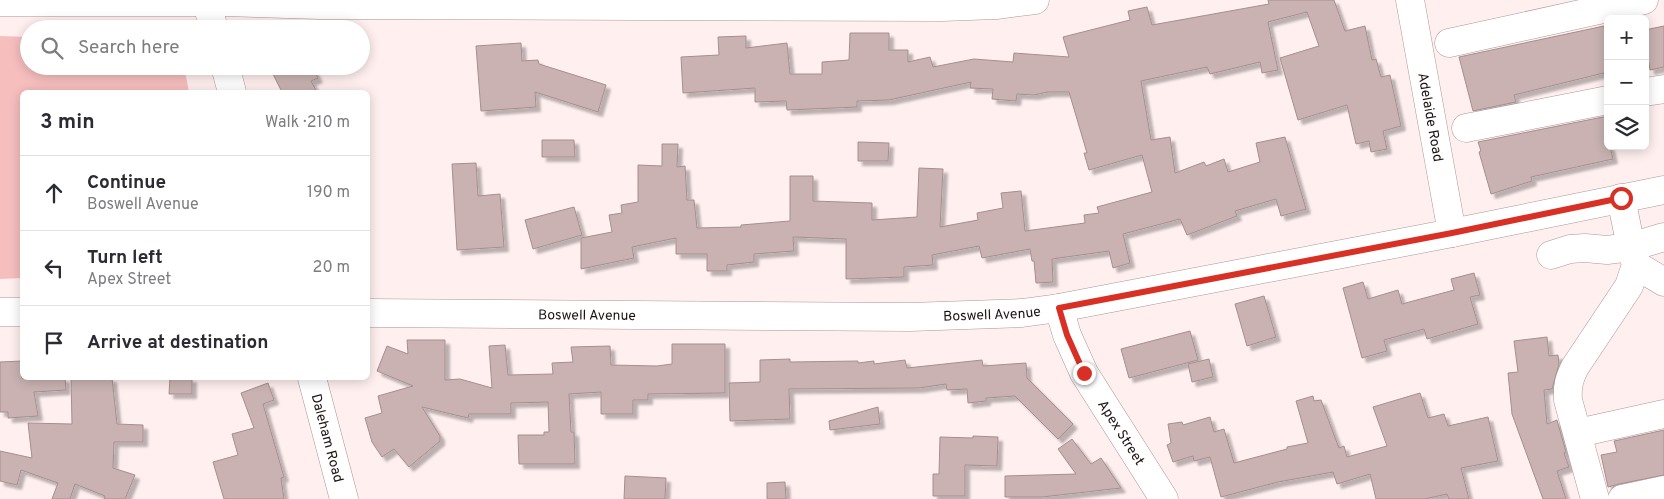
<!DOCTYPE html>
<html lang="en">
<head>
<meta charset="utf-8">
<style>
	:root { --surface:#fff; --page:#f2f2f3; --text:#2b2b33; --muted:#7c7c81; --line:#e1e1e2 }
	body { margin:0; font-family:Overpass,sans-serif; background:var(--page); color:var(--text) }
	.controls { position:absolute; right:15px; top:15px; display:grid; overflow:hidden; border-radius:8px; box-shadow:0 2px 12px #0003 }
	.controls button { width:45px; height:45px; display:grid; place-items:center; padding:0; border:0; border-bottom:1px solid var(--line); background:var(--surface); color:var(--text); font:25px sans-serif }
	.stop { position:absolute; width:15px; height:15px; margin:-11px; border:4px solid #d93025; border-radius:50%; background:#fff }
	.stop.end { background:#d93025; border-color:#fff; box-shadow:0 1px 5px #0008 }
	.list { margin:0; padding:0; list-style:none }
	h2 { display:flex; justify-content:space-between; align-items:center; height:65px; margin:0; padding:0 20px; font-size:21px }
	h2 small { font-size:16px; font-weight:400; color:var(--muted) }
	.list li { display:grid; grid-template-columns:32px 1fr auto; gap:15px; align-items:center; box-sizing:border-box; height:75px; padding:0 20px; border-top:1px solid var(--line) }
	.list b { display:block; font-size:19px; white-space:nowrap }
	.list p { margin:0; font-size:16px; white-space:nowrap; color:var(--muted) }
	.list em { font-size:16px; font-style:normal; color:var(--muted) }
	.icon { flex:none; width:28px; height:28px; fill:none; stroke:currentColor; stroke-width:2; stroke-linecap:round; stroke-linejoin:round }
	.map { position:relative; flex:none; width:1664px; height:499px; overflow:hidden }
	.search { position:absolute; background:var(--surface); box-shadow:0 2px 12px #0003; left:20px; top:20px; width:350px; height:55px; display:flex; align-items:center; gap:12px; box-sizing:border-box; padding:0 18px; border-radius:28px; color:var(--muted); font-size:19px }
	.panel { position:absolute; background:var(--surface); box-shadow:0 2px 12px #0003; left:20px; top:90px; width:350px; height:290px; border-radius:8px }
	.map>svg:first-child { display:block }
	.green { fill:#f7bebe }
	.building { fill:#cab2b2; stroke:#a58e8d; filter:url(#shadow) }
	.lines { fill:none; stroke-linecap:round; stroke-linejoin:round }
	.minor-casing { stroke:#ae9696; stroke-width:29 }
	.minor { stroke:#fff; stroke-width:28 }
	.route { stroke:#d93025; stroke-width:6 }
	.labels { text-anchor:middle; stroke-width:4; stroke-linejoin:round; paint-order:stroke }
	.street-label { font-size:14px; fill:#1c1313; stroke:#fff }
</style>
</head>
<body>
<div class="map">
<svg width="1664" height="499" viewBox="0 0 1664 499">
	<defs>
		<filter id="shadow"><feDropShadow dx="4.5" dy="4.5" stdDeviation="1" flood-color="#0004"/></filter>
	</defs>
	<rect width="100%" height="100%" fill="#ffefef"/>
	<!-- green -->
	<path class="green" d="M0,36L29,37V66H184L189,92H22V278L0,279Z"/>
	<!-- building -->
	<path class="building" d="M1268,0H1334L1345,31L1365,26L1372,60L1376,59L1381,77L1390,75L1401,126L1383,131L1387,149L1371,152L1369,141L1356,144L1347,105L1298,120L1280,58L1319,46L1307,12L1268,22L1278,70L1262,73L1260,62L1210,74L1207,67L1141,81L1151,140L1170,137L1175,173L1204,162L1206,166L1224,159L1228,172L1260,162L1256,143L1285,137L1306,209L1281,216L1276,199L1235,211L1237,216L1187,235L1180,219L1123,234L1130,263L1113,268L1109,251L1052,259L1053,282L1036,283L1034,261H1032L1030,249L982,258L979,246L932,255L933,265L904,267V277L846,279V239L793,237L794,251L754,254V262L727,265V271H707V254H676V238L632,247L634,258L581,269V238L612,232L609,215L622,213L621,205L638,202V165L662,166V144H678L677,167L685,166L687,200H694L697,228L741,227V225L790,221V176H813V201L872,203V220L917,217L919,168L943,169L940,227L978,220L977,213L1003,208L1001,193L1021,191L1025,231L1085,223L1084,215L1099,213L1097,207L1152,192L1142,155L1089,170L1084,153H1087L1069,92H1048L1034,95L1017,94L1016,101L992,99L993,89L970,88L971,82L889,100L857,101V107L787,110L786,101L755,102V88L683,93L681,57L719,55L718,37L746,36V48L787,43L790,74H822V62L849,60L850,33H889V50H908V62L930,57L933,67L974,59L1013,62L1014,53L1069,57L1063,37L1130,20L1128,11L1147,7L1152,25L1269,4Z
		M1604,26L1606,40L1608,39V72L1514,95L1516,102L1473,111L1459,57Z
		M1664,26V67L1650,70L1649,63L1645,64V30Z
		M521,43L522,61L538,60L539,64L606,85L598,112L535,92L536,107L481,111L476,46Z
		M269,66H312L318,78L311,81L317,92H282Z
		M1608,116V146H1610L1613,159L1531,177L1532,181L1491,194L1479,152L1481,151L1478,142Z
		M542,140H574L575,157H542Z
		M858,142L889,143L888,161H858Z
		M476,163L478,196L500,194L504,247L457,250L452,164Z
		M574,207L582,235L533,249L525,220Z
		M1474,273L1480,295L1470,297L1478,324L1427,339L1424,329L1384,340L1387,351L1362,358L1343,288L1363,282L1368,299L1398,290L1402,304L1454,290L1451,279Z
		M1264,296L1276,337L1247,346L1235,304Z
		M1190,331L1198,360L1129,378L1121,349Z
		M1547,337L1549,356L1558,355L1559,364L1552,389L1544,390L1547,424L1557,420L1566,452L1564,453L1569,467L1557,471L1566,499H1543L1512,414L1508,373L1518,372L1514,341Z
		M407,340H445V380L460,379L492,388L489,346L505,345L508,375L553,374L552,363L573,362L571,347L610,346L611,365L657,366L672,364V344H725V393L648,394V400H633V414H601V392L569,394L571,432H574L575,464H519L518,435H544V432H549L548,402L511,403V414H469L468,418L422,407L440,436V441L409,467L394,449L382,457L372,442L365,418L382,413L378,396L413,386L377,371L387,346L408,354Z
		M790,359V362L858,361V363L874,361V364L905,360L907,368L982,360L983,366L1026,363L1027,378L1073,424L1058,439L1015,396L986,398V401L968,403L967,389L947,390L946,384L919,388L789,389L790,419L730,421L729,383L760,382V360Z
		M1209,359L1213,377L1192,382L1188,364Z
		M22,361V378H65L66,390L34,392L38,416L8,418V412H0V362Z
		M71,378H112L117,424L143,425V442H114L113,468L135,475L125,499H104L105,496L75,484L70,499H52L58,483L21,470L17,485L0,481V451L32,458L28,423L72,424Z
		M170,378H192V394H169Z
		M268,383L274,400L263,404L284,477L281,478L284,499H224L213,462L238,455L232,434L254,428L241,393Z
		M1420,393L1428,418L1444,414L1448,426L1488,417L1498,461L1461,468L1469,499H1449L1447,494L1425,499H1376L1370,474L1337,484L1333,472L1278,482L1221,497L1210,457L1194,461L1193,456L1173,462L1167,445L1171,443L1168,424L1182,422L1183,425L1210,417L1214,432L1224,429L1234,463L1287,449V447L1308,443L1296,401L1313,396L1314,401L1321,400L1339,448L1344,446L1347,457L1387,446L1373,407Z
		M878,407L880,424L830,430L829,421Z
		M1664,430V475L1619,484L1608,487L1601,455L1617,452L1614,441Z
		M973,436L998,437L997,466L965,465V496H933V474H939L940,437L973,438Z
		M1072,439L1091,464L1101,458L1121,488L1042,497H1005V476L1076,474L1058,449Z
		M625,476L666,478L665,499H624Z
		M785,482L786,499H767V483Z"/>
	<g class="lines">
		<!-- minor casing -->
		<g class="minor-casing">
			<g id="minor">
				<path d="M206,0L214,29"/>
				<path id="s1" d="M1410,0L1452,233"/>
				<path d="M0,2H224L319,5L942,7L996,5L1035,0"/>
				<path d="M1449,43L1644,0"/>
				<path d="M225,66L232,92"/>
				<path d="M1645,92L1664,89"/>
				<path d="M1466,128L1608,100"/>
				<path d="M1551,255L1570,249L1585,248L1607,250L1631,247L1621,198"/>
				<path d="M1636,265L1664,282"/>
				<path id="s2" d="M1059,308L1067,335L1084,373L1164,499"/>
				<path d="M0,312H22"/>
				<path id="s3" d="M368,313L910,317L1022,313L1059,308L1452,233L1664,190"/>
				<path id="s4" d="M312,378L344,499"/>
				<path d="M1578,433L1664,414"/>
				<path d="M1595,499L1568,400C1567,387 1569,379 1575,367L1629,286L1636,265L1631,247L1664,237"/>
				<path d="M1622,499L1664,490"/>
			</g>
		</g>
		<!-- minor -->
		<use href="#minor" class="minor"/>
	</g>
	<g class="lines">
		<!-- route -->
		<path class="route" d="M1084,373L1067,335L1059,308L1452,233L1621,198"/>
	</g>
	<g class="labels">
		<!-- street labels -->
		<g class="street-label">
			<text dy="5" stroke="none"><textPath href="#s1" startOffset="119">Adelaide Road</textPath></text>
			<text dy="5" stroke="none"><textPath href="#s3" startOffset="624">Boswell Avenue</textPath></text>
			<text dy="5" stroke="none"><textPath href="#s3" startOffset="219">Boswell Avenue</textPath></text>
			<text dy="5" stroke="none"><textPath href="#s2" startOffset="140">Apex Street</textPath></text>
			<text dy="5" stroke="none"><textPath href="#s4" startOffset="62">Daleham Road</textPath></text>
		</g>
	</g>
</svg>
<div class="controls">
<button>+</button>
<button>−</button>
<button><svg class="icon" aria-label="layers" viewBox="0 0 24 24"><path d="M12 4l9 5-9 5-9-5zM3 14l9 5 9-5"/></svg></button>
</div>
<div class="stop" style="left:1621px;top:198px"></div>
<div class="stop end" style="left:1084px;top:373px"></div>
<div class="search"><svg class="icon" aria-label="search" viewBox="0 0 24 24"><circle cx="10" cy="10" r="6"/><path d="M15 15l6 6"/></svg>Search here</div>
<section class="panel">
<h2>3 min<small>Walk · 210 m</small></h2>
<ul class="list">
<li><svg class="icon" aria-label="ahead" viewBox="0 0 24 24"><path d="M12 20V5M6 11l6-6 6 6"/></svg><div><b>Continue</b><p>Boswell Avenue</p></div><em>190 m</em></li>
<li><svg class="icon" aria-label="left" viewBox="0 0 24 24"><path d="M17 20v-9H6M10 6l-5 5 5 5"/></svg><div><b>Turn left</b><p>Apex Street</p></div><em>20 m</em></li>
<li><svg class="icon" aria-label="arrive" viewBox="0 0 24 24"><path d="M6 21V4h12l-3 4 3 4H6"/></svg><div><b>Arrive at destination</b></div></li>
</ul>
</section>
</div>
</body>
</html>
